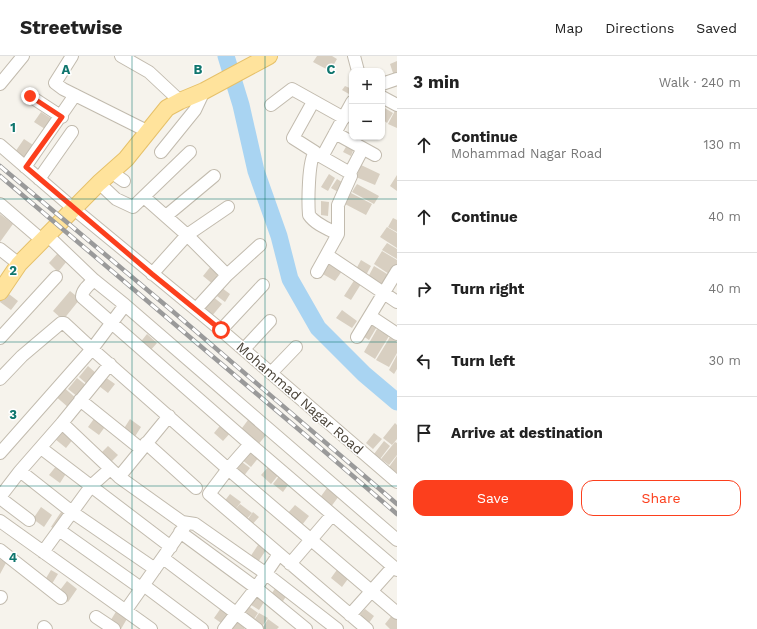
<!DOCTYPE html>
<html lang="en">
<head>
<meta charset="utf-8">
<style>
	:root { --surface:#fff; --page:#f2f2f2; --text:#222; --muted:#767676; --line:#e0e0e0; --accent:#fc3f1d }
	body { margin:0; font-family:"Work Sans",sans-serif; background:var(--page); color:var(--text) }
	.controls { position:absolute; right:12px; top:12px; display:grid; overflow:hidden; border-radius:8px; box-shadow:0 1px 3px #0004 }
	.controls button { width:36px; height:36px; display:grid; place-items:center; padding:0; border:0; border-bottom:1px solid var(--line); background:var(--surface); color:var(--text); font:20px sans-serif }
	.stop { position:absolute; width:12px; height:12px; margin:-9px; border:3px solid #fc3f1d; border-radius:50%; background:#fff }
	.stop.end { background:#fc3f1d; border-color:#fff; box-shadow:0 1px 4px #0008 }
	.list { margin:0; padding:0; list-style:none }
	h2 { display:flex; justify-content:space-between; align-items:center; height:52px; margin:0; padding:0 16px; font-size:17px }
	h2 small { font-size:13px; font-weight:400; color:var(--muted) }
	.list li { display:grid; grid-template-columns:26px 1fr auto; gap:12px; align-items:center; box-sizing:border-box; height:72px; padding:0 16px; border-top:1px solid var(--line) }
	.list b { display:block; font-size:15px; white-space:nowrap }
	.list p { margin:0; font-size:13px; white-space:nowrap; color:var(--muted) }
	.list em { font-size:13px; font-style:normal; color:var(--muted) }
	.actions { display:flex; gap:8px; padding:12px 16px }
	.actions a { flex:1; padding:9px 0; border:1px solid var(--accent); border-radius:12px; text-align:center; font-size:14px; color:var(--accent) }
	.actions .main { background:var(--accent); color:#fff }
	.icon { flex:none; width:22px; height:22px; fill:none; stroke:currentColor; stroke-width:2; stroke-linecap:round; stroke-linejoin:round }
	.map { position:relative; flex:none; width:397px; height:573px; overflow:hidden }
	header { display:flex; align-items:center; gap:24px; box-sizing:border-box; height:56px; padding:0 20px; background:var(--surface); border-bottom:1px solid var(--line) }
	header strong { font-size:19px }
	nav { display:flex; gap:22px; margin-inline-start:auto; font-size:14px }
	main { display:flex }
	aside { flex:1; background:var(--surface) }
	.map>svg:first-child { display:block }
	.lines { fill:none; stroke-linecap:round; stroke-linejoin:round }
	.river { stroke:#a9d4f2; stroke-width:17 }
	.building { fill:#d8cfc1 }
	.minor-casing { stroke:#c2bbae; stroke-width:14 }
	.major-casing { stroke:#e6c16a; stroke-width:18 }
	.minor { stroke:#fff; stroke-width:12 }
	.major { stroke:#ffe39c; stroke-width:16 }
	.rail-casing { stroke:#9a9a9a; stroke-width:4.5 }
	.rail { stroke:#fff; stroke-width:3; stroke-dasharray:9; stroke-linecap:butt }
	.route { stroke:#fc3f1d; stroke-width:5 }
	.grid { fill:none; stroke:#0f766e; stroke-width:1; stroke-opacity:0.55 }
	.labels { text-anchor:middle; stroke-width:3; stroke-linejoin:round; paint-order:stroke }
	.street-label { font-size:14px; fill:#4b4439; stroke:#fff }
	.grid-label { font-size:13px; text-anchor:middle; font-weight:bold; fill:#0f766e; stroke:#fff; stroke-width:3; stroke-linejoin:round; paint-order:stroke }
</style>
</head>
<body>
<header>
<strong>Streetwise</strong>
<nav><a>Map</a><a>Directions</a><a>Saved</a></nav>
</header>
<main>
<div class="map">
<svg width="397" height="573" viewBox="0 0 397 573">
	<rect width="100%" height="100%" fill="#f6f3ec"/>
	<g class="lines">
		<!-- river -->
		<path class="river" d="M226,0L241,49L256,115L279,180L290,223L318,272L364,318L397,346"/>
	</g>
	<!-- building -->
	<path class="building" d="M317,0H332L337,3L330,15L313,6Z
		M397,5V22L395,23L390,8Z
		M345,30L352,33L349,38L342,34Z
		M383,51L393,57L387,67L382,63V53Z
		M397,51V72L388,68Z
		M41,56L55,65L48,75L34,66Z
		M24,83L36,91L27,104L15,96Z
		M347,89L354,92L351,100L343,96Z
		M361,109L380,118L375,129L356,121Z
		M329,118L335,122L328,135L321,131Z
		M397,119V135L390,130Z
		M337,123L345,128L340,137L331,132Z
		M357,128L379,140L374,148L352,136Z
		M351,137L372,148L366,159L345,148Z
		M321,145L329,146L328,160L321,159Z
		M0,158L13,168L0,186Z
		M393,162L397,164V176L388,171Z
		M387,171L397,177V192L380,181Z
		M387,187L397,193V203L382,194Z
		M382,195L397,204V212L392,220L374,208Z
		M58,197L67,205L58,216L49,207Z
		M361,204L371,210L365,221L355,215Z
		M328,206L342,215L335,225L321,217Z
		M211,210L222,219L214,229L203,220Z
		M374,210L392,221L384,234L367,223Z
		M355,223L361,228L351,244L344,240Z
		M218,229L230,238L225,246L213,237Z
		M5,235L18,245L11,254L0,246V241Z
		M70,235L80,243L63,264L53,255Z
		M212,240L222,248L211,261L201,253Z
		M342,254L357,265L352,272L336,262Z
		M370,263L378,269L369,284L360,278Z
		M377,273L389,280L375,303L364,296Z
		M147,278L157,287L149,296L139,288Z
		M390,281L397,286V297L389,311L376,304Z
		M397,299V313L394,318L389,314Z
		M88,310L97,318L88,329L79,321Z
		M105,321L115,328L108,337L99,330Z
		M77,322L87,330L78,341L68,333Z
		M61,329L77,343L69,352L53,338Z
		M96,360L107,368L99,379L88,371Z
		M130,363L141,371L134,382L123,374Z
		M248,364L266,379L257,390L239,376Z
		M223,366L232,375L223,385L214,377Z
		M395,367L397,369V383L392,389L383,382Z
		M63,373L74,382L66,392L55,383Z
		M374,377L382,383L373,393L366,387Z
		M384,385L390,390L380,403L374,398Z
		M395,386L397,387V399L389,409L381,403Z
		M108,390L118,399L108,409L98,400Z
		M249,392L259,401L251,411L241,403Z
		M397,400V417L389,411Z
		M238,403L250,412L243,421L231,413Z
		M57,409L67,416L60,427L49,419Z
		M270,409L280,417L271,428L261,419Z
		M280,419L290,426L283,436L273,428Z
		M327,432L339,440L330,452L319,443Z
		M230,438L241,446L234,455L223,447Z
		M240,448L252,457L245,465L233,456Z
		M295,449L309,460L302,469L288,457Z
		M41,451L52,459L44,471L33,463Z
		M63,453L69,457L57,474L51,471Z
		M253,456L259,461L250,471L245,467Z
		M260,486L268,491L256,509L248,504Z
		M0,503L6,507L0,518Z
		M339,511L350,520L342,531L331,522Z
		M51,514L58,518L50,531L43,527Z
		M67,525L77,533L68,546L57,538Z
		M276,531L287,539L281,548L270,540Z
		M255,536L266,543L259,554L248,547Z
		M247,549L258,557L252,566L240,558Z
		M221,552L231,558L224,569L214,562Z
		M365,553L374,560L366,571L356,563Z
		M117,554L128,561L121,573H118L109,567Z
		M259,557L268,562L261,572L252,567Z
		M393,558L397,562V573H390L385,568Z
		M236,560L247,569L244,573H226Z
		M268,563L279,571L277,573H262Z"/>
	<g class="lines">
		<!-- minor casing -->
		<g class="minor-casing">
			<path id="minor" d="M72,0L55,27L63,33L149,76
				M121,0L149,16L180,45
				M354,0L358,15
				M0,28L23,0
				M382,28L397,23
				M30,40L62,61
				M382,41L397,49
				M313,46L293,82L315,96C308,105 308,147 309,159C315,168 328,173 338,178
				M271,49L292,33L344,62
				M335,77L375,99
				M0,89L73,152L221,274L397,426
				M161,96L195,54L204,35
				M25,111L75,39
				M111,116L124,125
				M350,117L360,98
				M39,123L72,76
				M99,127L116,143L133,151L190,96
				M144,141L187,179L227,219L260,189
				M0,148L43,185
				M166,160L214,120
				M48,180L94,224L125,249L397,484
				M0,193L19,208
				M327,199L397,246
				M317,216L338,178V149L351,120L350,117L322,101L352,46
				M152,218L187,179L228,151
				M94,224C89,229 82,234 82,241L250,388L397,514
				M196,253L227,219
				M370,260L397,278
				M221,274L263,229
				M357,281L397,215
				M0,282L56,221
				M244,293L270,265
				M271,317L296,291
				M0,323L22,300L61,267H64L92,293L228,413L397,557
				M80,344L141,393
				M62,367L119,421L182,466L195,468L265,517L337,573
				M146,387L196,432
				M250,388L228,413L209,438L367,573
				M41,392L171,491
				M0,397L92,293L125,249
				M110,413L91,430L59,474L138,530L146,531L202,573
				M20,415L72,456L155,513
				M119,421L169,360
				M0,441L20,415L62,367L110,308
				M0,442L29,464
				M0,465L151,573
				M180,476L256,532L306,573
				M0,494L61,542
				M43,496L59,474
				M163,502L257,573
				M290,508L332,459
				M0,542L1,541
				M126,554L185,470
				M350,559L393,511
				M96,561L114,573
				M44,571L46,573
				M224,573L256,532L279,498"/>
		</g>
		<!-- major casing -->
		<g class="major-casing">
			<path id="major" d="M0,236L19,208L99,127L126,103L167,52L180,45L204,35L269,0"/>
		</g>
		<!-- minor -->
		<use href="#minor" class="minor"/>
		<!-- major -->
		<use href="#major" class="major"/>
		<!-- rail casing -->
		<g class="rail-casing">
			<path id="rail" d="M0,110L170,253L397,448
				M0,120L310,383L397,458"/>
		</g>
		<!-- rail -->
		<use href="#rail" class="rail"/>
	</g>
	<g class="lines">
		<!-- route -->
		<path class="route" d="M30,40L62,61L26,111L152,218L221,274"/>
	</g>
	<!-- grid -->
	<path class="grid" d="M132,0V573M265,0V573M0,143H397M0,286H397M0,430H397"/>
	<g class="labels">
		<!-- street labels -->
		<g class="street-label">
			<text transform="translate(300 342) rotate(41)" y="5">Mohammad Nagar Road</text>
		</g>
	</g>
	<g class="grid-label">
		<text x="66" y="18">A</text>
		<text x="198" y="18">B</text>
		<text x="331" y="18">C</text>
		<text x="13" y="76">1</text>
		<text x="13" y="219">2</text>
		<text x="13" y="363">3</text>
		<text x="13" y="506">4</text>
	</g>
</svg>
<div class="controls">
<button>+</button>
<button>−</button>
</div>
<div class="stop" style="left:221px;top:274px"></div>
<div class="stop end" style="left:30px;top:40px"></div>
</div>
<aside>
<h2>3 min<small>Walk · 240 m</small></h2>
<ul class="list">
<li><svg class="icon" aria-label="ahead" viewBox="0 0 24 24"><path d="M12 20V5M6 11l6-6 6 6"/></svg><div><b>Continue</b><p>Mohammad Nagar Road</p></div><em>130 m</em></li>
<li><svg class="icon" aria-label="ahead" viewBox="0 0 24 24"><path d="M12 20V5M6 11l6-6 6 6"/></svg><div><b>Continue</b></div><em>40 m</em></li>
<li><svg class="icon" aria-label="right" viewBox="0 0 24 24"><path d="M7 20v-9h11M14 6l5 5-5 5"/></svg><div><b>Turn right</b></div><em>40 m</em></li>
<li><svg class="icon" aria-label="left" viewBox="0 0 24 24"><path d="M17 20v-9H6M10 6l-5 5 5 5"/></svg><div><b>Turn left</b></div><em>30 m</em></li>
<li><svg class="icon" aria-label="arrive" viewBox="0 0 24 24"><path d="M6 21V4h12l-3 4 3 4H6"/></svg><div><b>Arrive at destination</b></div></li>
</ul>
<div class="actions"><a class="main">Save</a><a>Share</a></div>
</aside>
</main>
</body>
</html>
